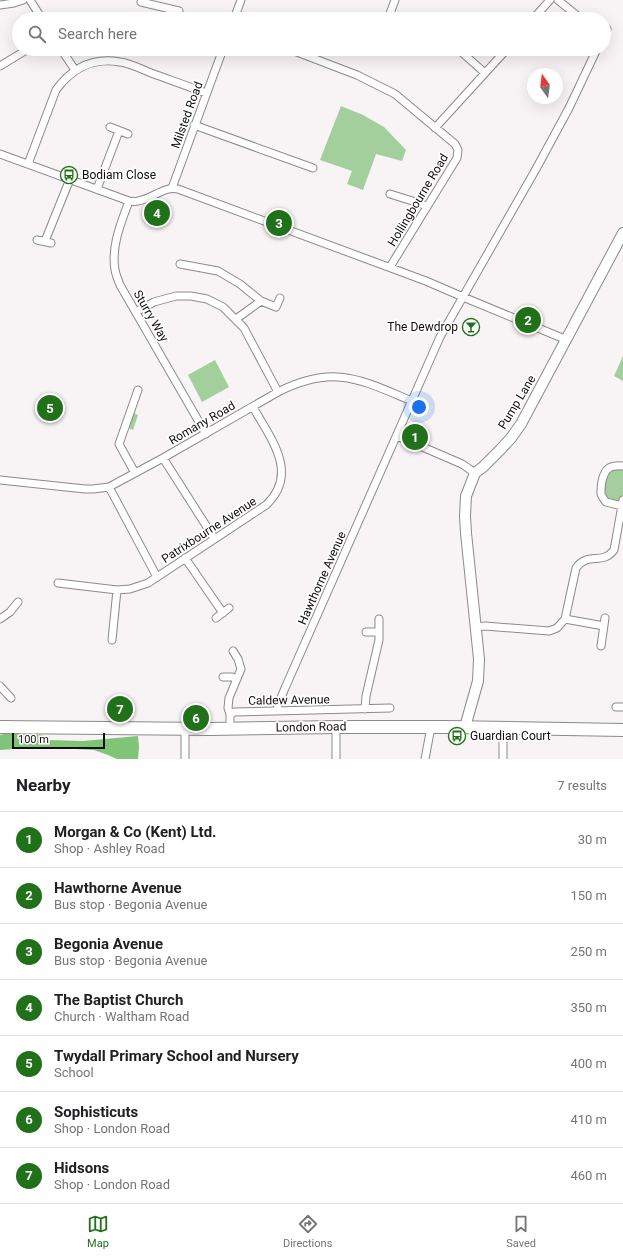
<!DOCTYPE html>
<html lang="en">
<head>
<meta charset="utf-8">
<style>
	:root { --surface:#fff; --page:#f2f2f2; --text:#202124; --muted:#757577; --line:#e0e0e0; --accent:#207119 }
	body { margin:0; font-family:Roboto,sans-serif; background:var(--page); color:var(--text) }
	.compass { position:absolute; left:527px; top:68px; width:36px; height:36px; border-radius:50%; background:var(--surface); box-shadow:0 4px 16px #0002; rotate:346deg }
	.scale { position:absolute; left:12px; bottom:10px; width:93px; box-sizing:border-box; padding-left:4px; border:2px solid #0f0d0d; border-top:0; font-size:11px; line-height:14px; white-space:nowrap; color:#0f0d0d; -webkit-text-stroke:3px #fff; paint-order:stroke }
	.you { position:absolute; left:419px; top:407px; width:14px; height:14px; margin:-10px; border:3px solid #fff; border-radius:50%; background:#1a73e8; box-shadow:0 0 0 6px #1a73e833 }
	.badge { display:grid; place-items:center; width:26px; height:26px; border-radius:50%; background:var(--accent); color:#fff; font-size:13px; font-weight:700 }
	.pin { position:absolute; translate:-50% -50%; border:2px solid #fff; box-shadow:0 1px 4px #0006 }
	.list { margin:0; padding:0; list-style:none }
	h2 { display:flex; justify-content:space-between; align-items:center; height:52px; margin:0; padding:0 16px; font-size:17px }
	h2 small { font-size:13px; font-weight:400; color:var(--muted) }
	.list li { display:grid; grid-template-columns:26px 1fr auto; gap:12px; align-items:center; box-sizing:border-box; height:56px; padding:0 16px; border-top:1px solid var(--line) }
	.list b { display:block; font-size:15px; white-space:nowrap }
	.list p { margin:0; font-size:13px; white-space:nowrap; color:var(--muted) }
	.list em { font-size:13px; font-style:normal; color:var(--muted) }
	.icon { flex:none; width:22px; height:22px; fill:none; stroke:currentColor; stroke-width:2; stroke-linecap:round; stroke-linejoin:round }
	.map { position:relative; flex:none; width:623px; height:759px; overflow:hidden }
	.search { position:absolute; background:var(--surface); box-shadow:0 4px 16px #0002; left:12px; right:12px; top:12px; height:44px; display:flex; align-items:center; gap:10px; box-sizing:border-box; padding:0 14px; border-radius:22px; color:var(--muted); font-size:15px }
	.sheet { height:444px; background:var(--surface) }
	nav { display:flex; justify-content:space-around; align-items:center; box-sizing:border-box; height:56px; border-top:1px solid var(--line); background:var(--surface); font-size:11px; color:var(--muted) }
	nav a { display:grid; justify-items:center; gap:2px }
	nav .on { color:var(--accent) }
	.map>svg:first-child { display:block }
	.green { fill:#a3cf9d }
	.forest { fill:#7fc477 }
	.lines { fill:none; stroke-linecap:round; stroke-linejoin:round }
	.street-casing { stroke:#8d8989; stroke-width:9 }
	.secondary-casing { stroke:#8d8989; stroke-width:12 }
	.primary-casing { stroke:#8d8989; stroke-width:14 }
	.street { stroke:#fff; stroke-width:7 }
	.secondary { stroke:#fff; stroke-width:10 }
	.primary { stroke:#fff; stroke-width:12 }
	.labels { text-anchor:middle; stroke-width:3.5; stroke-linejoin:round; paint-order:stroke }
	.street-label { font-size:12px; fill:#0f0d0d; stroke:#fff }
	.poi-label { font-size:12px; fill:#0f0d0d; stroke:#fff; text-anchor:start }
</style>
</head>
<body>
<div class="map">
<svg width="623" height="759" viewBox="0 0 623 759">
	<rect width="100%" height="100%" fill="#f8f3f4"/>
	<!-- green -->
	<path class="green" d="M341,106L363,115L384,127L406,150L402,161L376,154L363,190L347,184L352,171L320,160Z
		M623,356V381L614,376Z
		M215,360L229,387L202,402L188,375Z
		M134,413L138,415L133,430L130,429L129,425Z
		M623,466V500L622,506L606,502L601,485L605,472Z"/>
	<!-- forest -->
	<path class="forest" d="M8,733L43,735L46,740L83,741L138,736L139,747L138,759H117L108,755L94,750L39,747L0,750V735Z"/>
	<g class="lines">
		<!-- street casing -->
		<g class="street-casing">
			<path id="street" d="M30,0L42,19
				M142,0L141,2L179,11
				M558,0L581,19
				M0,5L14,3L23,0
				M234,19L241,0
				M388,19L395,0
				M533,19L550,0
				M604,35L607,29
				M61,49L75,70
				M289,49L357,75L395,94L455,144L458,150L457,158L390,267
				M458,49L485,73
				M0,66L28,49
				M194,125L313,168
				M110,127L128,134
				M435,128L507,49
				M0,154L129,201C132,201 135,202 138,201C153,199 163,186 178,189L426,281L463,297L567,340
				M28,164L56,90C72,68 92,57 120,62C130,63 141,69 151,73C170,80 188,86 206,93
				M172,188L223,49
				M97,189L119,131
				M390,194L422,204L426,207
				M129,201C121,223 111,246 115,270C116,275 118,280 120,285L206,434
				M37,240L51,243
				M45,241L70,179
				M180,264L218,271L240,284L261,301L236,319
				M261,301L276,307L280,298
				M136,312L154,302L176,296H191L207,299L223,307L244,328L278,392
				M397,436L462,464L475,473
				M163,458L214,538
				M135,473L119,444L138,390
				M0,480L85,489H93L109,487L163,458L278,392C333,364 359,379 412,401
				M109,487L157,577
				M622,506L606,502C604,500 602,496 601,494C601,489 601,485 602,481C605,468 610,465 623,466
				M185,558L223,613
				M58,583L117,590L130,589L148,583L266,505C300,473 270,438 253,407
				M216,618L229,608
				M0,619L10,612L18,602
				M565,619L604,626
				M476,627L485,626L549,631L557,628L565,619L576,568C588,551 602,566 614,550L623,500
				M366,632H379
				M112,640L117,590
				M601,646L605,618
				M223,677H232L237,679
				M0,686L11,698
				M616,707H623
				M365,709L366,696L379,640V619
				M277,711L278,705L285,688L440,337L536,169L569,108L597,49
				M230,714L228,708L229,698L241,669L238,659L233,651
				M336,727V759
				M230,729V715L234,712L390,708
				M185,759V729
				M425,759L431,727
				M503,759V728"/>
		</g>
		<!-- secondary casing -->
		<g class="secondary-casing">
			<path id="secondary" d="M465,727L478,681L479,659L466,533L465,516L466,496L475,473L483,467L500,450L511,438L521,424L623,233"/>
		</g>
		<!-- primary casing -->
		<g class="primary-casing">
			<path id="primary" d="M0,727L210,729L336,727H447L623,730"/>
		</g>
		<!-- street -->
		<use href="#street" class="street"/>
		<!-- secondary -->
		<use href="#secondary" class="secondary"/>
		<!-- primary -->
		<use href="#primary" class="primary"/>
	</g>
	<!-- icons -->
	<defs>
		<g id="bus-ring" transform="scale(0.9)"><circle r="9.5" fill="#fff" stroke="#207119" stroke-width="1.5"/><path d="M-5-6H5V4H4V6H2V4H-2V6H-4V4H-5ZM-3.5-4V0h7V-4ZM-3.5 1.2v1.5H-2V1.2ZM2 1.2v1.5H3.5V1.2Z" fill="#207119"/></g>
		<g id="bar-ring" transform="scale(0.9)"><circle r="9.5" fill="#fff" stroke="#207119" stroke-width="1.5"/><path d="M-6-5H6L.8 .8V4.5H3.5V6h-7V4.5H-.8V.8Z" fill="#207119"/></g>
	</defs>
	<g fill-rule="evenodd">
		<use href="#bus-ring" x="69" y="175"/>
		<use href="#bar-ring" x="471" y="327"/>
		<use href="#bus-ring" x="457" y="736"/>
	</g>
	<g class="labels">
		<!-- street labels -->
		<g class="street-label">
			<text transform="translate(187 115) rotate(-70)" y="4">Milsted Road</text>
			<text transform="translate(418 200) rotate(-59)" y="4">Hollingbourne Road</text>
			<text transform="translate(151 316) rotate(60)" y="4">Sturry Way</text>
			<text transform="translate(517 402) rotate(-59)" y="4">Pump Lane</text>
			<text transform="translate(202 423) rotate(-30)" y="4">Romany Road</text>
			<text transform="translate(209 530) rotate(-33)" y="4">Patrixbourne Avenue</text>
			<text transform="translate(322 578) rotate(-66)" y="4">Hawthorne Avenue</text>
			<text transform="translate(289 700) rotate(-1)" y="4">Caldew Avenue</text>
			<text transform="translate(311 727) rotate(-1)" y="4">London Road</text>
		</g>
		<!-- poi labels -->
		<g class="poi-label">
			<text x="82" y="179">Bodiam Close</text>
			<text x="458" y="331" text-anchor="end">The Dewdrop</text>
			<text x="470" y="740">Guardian Court</text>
		</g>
	</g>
</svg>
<svg class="compass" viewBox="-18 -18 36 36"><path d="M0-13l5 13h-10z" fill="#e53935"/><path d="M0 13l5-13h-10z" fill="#757577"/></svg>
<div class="scale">100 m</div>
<div class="you"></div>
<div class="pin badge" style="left:415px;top:437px">1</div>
<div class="pin badge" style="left:528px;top:320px">2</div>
<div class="pin badge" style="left:279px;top:223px">3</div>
<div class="pin badge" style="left:157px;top:213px">4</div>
<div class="pin badge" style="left:50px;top:408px">5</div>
<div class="pin badge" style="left:196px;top:718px">6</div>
<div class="pin badge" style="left:120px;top:709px">7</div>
<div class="search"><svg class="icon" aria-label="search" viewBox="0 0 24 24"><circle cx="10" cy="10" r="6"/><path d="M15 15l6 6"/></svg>Search here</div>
</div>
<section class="sheet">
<h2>Nearby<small>7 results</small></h2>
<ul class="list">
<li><span class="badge">1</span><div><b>Morgan &amp; Co (Kent) Ltd.</b><p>Shop · Ashley Road</p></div><em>30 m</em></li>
<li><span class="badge">2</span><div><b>Hawthorne Avenue</b><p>Bus stop · Begonia Avenue</p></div><em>150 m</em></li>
<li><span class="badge">3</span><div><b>Begonia Avenue</b><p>Bus stop · Begonia Avenue</p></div><em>250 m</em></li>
<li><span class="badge">4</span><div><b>The Baptist Church</b><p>Church · Waltham Road</p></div><em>350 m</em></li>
<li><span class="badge">5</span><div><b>Twydall Primary School and Nursery</b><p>School</p></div><em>400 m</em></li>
<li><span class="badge">6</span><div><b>Sophisticuts</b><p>Shop · London Road</p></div><em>410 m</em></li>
<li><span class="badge">7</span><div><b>Hidsons</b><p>Shop · London Road</p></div><em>460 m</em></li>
</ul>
</section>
<nav>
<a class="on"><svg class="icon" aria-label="map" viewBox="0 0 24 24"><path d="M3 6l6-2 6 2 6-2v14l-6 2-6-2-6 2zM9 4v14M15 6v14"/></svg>Map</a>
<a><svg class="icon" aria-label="directions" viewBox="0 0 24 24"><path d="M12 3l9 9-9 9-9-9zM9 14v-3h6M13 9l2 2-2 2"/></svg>Directions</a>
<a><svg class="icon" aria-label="saved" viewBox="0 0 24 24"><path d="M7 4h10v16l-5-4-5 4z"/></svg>Saved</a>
</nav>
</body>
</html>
